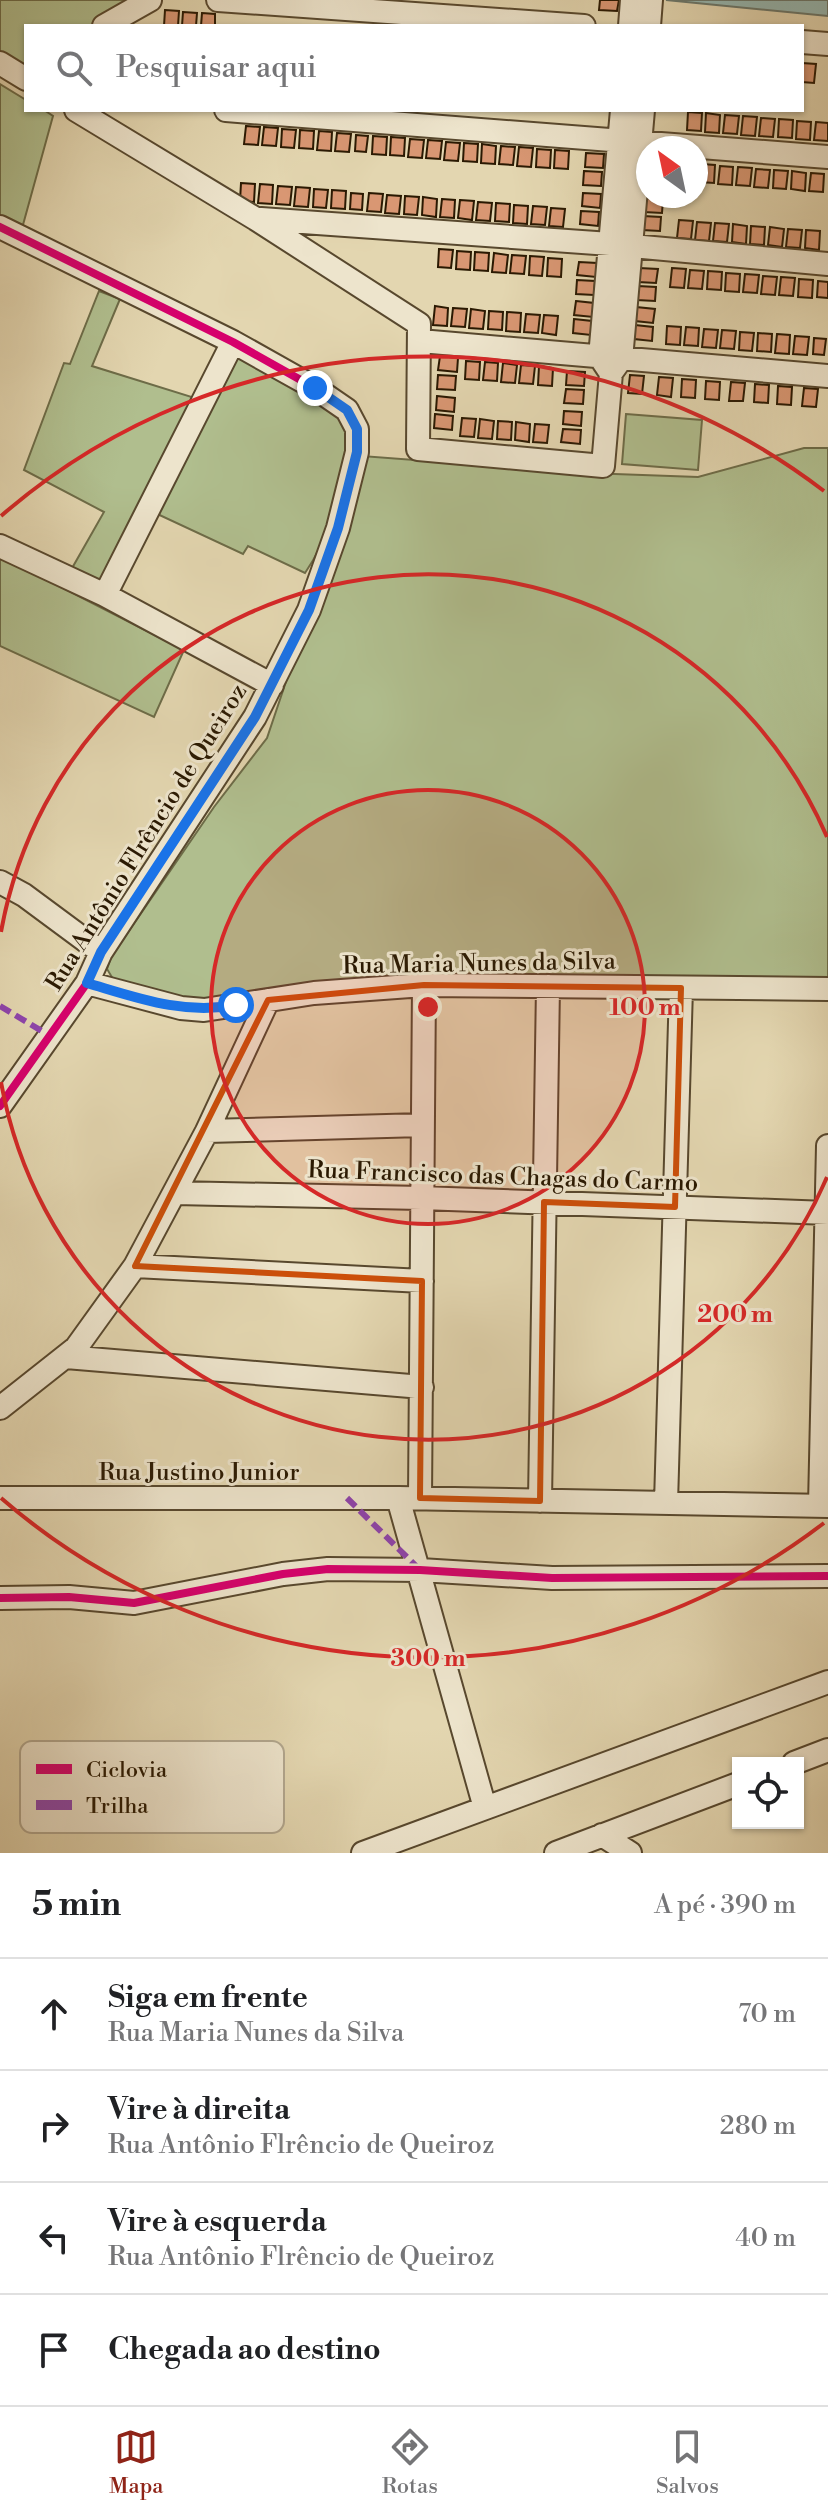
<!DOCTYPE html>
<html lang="pt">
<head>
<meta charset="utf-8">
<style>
	:root { --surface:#fff; --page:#f2f2f2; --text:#202124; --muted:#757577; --line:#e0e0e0; --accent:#8f2418 }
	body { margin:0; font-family:"Libre Bodoni",serif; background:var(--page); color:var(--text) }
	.controls { position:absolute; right:24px; bottom:24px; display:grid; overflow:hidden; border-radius:0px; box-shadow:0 2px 6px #0004 }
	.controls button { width:72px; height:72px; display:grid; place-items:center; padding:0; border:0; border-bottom:2px solid var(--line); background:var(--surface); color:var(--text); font:40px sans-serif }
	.compass { position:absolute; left:636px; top:136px; width:72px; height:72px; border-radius:50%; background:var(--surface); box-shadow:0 2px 6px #0004; rotate:327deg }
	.stop { position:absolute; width:24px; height:24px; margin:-18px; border:6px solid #1a73e8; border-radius:50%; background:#fff }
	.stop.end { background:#1a73e8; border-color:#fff; box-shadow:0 2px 8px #0008 }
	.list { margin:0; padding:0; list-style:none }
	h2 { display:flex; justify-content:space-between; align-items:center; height:104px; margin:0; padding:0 32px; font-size:34px }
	h2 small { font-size:26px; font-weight:400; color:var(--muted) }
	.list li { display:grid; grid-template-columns:52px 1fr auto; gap:24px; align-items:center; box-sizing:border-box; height:112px; padding:0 32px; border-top:2px solid var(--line) }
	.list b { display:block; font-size:30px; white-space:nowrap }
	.list p { margin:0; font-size:26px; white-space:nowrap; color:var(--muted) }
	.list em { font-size:26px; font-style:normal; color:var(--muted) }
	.icon { flex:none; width:44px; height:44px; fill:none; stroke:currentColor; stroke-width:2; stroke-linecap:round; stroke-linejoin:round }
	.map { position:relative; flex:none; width:828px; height:1853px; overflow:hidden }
	.search { position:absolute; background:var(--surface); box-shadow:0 2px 6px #0004; left:24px; right:24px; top:24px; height:88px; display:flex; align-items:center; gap:20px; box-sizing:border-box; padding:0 28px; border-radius:0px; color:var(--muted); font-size:30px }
	.sheet { height:552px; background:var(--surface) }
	nav { display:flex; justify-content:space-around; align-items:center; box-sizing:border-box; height:112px; border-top:2px solid var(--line); background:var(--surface); font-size:22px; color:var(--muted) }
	nav a { display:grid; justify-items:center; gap:4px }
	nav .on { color:var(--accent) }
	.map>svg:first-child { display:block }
	.green { fill:#b0be8e; stroke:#6d6c48; stroke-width:2 }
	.water { fill:#96b8b2; stroke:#6b786c; stroke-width:2 }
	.building { fill:#d99773; stroke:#2a1902; stroke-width:2 }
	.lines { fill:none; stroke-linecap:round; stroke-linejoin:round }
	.minor-casing { stroke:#58482e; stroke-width:26 }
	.minor { stroke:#ede4cc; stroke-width:22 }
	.quiet { stroke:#8e44ad; stroke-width:6; stroke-dasharray:12 6; stroke-linecap:butt }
	.cycleway-casing { stroke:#ede4cc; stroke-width:13 }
	.cycleway { stroke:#d6006c; stroke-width:8 }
	.route { stroke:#1a73e8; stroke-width:10 }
	.marked { fill:none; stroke:#cc4f0a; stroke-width:6; stroke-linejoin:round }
	.ring { fill:none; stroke:#d62828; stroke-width:4 }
	.labels { text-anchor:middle; stroke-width:6; stroke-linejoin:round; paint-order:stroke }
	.street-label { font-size:24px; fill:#2a1902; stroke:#ede4cc }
	.key { fill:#ede4cc; stroke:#b2a78f; stroke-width:2 }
	.key-label { font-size:22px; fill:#2a1902 }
	.centre { fill:#d62828; stroke:#ede4cc; stroke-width:4 }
	.ring-label { font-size:24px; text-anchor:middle; font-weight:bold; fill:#d62828; stroke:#ede4cc; stroke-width:6; stroke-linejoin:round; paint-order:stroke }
</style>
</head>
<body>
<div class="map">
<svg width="828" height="1853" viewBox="0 0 828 1853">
	<rect width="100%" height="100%" fill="#e3d6b0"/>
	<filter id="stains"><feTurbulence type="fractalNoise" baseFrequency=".0025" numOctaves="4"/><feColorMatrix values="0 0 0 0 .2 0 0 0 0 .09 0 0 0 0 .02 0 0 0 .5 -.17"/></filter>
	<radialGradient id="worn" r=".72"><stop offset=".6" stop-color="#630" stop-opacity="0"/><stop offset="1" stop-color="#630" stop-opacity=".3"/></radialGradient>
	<!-- green -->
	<path class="green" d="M0,0H143L99,26H26V70L0,62Z
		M0,84L26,100V110H44L53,116L21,232L0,221Z
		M99,291L120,299L92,366L195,398L103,589L71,570L104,512L24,470L64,363L70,364Z
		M241,356L340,410L352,432C341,480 334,532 305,573L248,546L243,554L153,512L232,359Z
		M626,414L702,420L698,470L622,464Z
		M804,448H828V981L191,1004L113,979L107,969L111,957L214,807L267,738L362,456L587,473L698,477Z
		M0,556L184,650L154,717L0,646Z"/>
	<!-- water -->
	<path class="water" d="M666,0H828V16Z"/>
	<!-- building -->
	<path class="building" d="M600,0H619L617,11L599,10Z
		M165,10L179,11L178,26H164Z
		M183,12L197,13L196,26H182Z
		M202,13L215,14V26H201Z
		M802,63L816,64L814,83L802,82Z
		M688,112L702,113L701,131L687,130Z
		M706,113L720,115L719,133L705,132Z
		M725,115L739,116L737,134L723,133Z
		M743,116L757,117L755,136L741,135Z
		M761,118L775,119L773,137L759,136Z
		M779,119L793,120L792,138L778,137Z
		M797,121L811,122L810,140L796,139Z
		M816,122L828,123V141L814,140Z
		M246,126L260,127L258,145L244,144Z
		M264,127L278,128L276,146L262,145Z
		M282,129L296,130L294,148L281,147Z
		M300,130L314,131L313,149L299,148Z
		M319,131L332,132L331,151L317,150Z
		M337,133L351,134L349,152L335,151Z
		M356,135L368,136L366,152L355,151Z
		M373,136L387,137L386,155L372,154Z
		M391,137L405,138L404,156L390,155Z
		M410,139L424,140L422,158L408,157Z
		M428,140L442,141L440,159L426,158Z
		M446,142L460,143L458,161L444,160Z
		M464,143L478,144L477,162L463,161Z
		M482,144L496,146L495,164L481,163Z
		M501,146L515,147L513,165L499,164Z
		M519,147L533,148L531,167L517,166Z
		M537,149L551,150L550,168L536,167Z
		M555,150L569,151L568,169L554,168Z
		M586,153L604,154L603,168L585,167Z
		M701,164L715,165L714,183L700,182Z
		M720,166L733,167L732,185L718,184Z
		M738,167L752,168L750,186L736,185Z
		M756,169L770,170L768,188L754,187Z
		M774,170L788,171L786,189L773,188Z
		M584,171L602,172L601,186L583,185Z
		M792,171L806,173L805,191L791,189Z
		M811,173L824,174L823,192L809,191Z
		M241,183L255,184L254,202L240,201Z
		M260,184L273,185L272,204L258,203Z
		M278,186L292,187L290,205L276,204Z
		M296,187L310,188L308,207L294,206Z
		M314,189L328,190L326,208L313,207Z
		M332,190L346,191L345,209L331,208Z
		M351,193L363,194L362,210L350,209Z
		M369,193L383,194L381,212L367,211Z
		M583,193L601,194L600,208L582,206Z
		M387,195L401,196L399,214L385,213Z
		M405,196L419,197L417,215L404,214Z
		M423,197L437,199L436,217L422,215Z
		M645,198L663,199L662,213L644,212Z
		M442,199L455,200L454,218L440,217Z
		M460,200L474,201L472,220L458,218Z
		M478,202L492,203L490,221L476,220Z
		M496,203L510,204L509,222L495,221Z
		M514,205L528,206L527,224L513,223Z
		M533,206L547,207L545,225L531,224Z
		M551,208L565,209L563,227L549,226Z
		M581,211L599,212L598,226L580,224Z
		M643,216L661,217L660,231L642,230Z
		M679,220L693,221L691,239L677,238Z
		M697,222L711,223L709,241L695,240Z
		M715,223L729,224L727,242L713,241Z
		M733,224L747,226L746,244L732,242Z
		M751,226L765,227L764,245L750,244Z
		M770,227L784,229L782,247L768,245Z
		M788,229L802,230L800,248L786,247Z
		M806,230L820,231L819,250L805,248Z
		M439,249L453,250L451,268L438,267Z
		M457,251L471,252L470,270L456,269Z
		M475,252L489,253L488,271L474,270Z
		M494,253L508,255L506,273L492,272Z
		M512,255L526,256L524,274L510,273Z
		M530,256L544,257L542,276L529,275Z
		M548,258L562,259L561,277L547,276Z
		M579,262L597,263L596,277L577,275Z
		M639,268L658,269L656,283L638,282Z
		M672,268L686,269L684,288L670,287Z
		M690,270L704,271L702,289L688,288Z
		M708,271L722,272L721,290L707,289Z
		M726,273L740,274L739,292L725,291Z
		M745,274L759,275L757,293L743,292Z
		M763,276L777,277L775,295L761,294Z
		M781,277L795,278L793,296L779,295Z
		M799,279L813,280L812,298L798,297Z
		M577,280L595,281L594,295L576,294Z
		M818,281L828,282V298L817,297Z
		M638,286L656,287L655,301L637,300Z
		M576,301L594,303L593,317L574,315Z
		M435,306L448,308L447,326L433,325Z
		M636,307L655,309L653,323L635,321Z
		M453,308L467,309L465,327L451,326Z
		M471,309L485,311L483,329L469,328Z
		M489,311L503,312L502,330L488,329Z
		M507,312L521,313L520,332L506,331Z
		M526,314L540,315L538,333L524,332Z
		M544,315L558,316L556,335L542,333Z
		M574,319L592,321L591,335L573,333Z
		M635,325L653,327L652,341L634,339Z
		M667,326L681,327L680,345L666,344Z
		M686,327L699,328L698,346L684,345Z
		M704,329L718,330L716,348L702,347Z
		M722,330L736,331L734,349L720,348Z
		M740,332L754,333L752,351L739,350Z
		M758,333L772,334L771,352L757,351Z
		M777,334L790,335L789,354L775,353Z
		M795,336L809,337L807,355L793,354Z
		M814,338L826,339L824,355L813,354Z
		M440,356L458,358L457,372L438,370Z
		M466,361L480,362L479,380L465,379Z
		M485,362L498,363L497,381L483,380Z
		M503,363L517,365L515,383L501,382Z
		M521,365L535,366L533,384L519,383Z
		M539,366L553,368L552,386L538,385Z
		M567,371L585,372L584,386L566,385Z
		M438,375L456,376L455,390L437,389Z
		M630,375L644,376L642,394L628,393Z
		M659,377L673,378L671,397L657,395Z
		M682,379L696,380L695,398L681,397Z
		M706,381L720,382L719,400L705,399Z
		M731,382L745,383L743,401H729Z
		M755,384L769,385L768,403L754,402Z
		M778,386L792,387L791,405L777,404Z
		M804,388L818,389L816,407L802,406Z
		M566,389L584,390L583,404L564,403Z
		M437,396L455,398L454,412L436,410Z
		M564,411L582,412L581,426L563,424Z
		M435,414L453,416L452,430L434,428Z
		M462,418L476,419L474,437L460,436Z
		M480,419L494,421L492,439L478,438Z
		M498,421L512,422L511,440L497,439Z
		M516,422L530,424L529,442L515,440Z
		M535,424L549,425L547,443L533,442Z
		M563,429L581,430L580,444L561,442Z"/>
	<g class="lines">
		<!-- minor casing -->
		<g class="minor-casing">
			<path id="minor" d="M218,0L584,26
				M104,26L150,0
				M630,26L632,0
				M649,26L651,0
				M802,42L828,44
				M0,63L26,79
				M76,110L256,219L419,324L418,449L603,466L611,373L621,359L643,110
				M226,110L828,157
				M261,219L610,244L828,264
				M0,227L233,342L315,388L347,410L357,429V452L338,528L309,610L255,717L101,952L87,983L0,1106
				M420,341L828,376
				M608,369L600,357L622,110
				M0,546L105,595L272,685
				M105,595L233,342
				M0,882L24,895L101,952
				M87,983L181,1008L204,1010L314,993L424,985L828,989
				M207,1131L422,1125
				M175,1193L421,1198L828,1213
				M135,1266L422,1281
				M66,1357L422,1387
				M0,1408L76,1348L135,1266L207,1131L268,1000
				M0,1498H398L828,1506
				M398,1498L485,1808
				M420,1498L424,985
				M540,1501L548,986
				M666,1503L681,988
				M820,1506L828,1146
				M0,1598L69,1597L134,1603L283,1574L328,1569L420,1570L552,1578L828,1576
				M794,1763L828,1750
				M602,1835L630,1853
				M363,1853L828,1682
				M556,1853L738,1784"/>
		</g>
		<!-- minor -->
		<use href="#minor" class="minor"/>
		<!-- quiet -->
		<path class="quiet" d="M0,1006L50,1036
			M347,1498L420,1570"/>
		<!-- cycleway casing -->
		<g class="cycleway-casing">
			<path id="cycleway" d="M0,227L233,342L315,388L347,410L357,429V452L338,528L309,610L255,717L101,952L87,983L0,1106
				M0,1598L69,1597L134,1603L283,1574L328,1569L420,1570L552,1578L828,1576"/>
		</g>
		<!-- cycleway -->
		<use href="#cycleway" class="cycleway"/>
	</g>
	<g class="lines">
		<!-- route -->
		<path class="route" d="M236,1005C183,1015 138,998 87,983L101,952L255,717L309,610L338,528L357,452V429L347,410L315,388"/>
	</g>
	<!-- marked area -->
	<path class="marked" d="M424,985L681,988L675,1207L544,1202L540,1501L420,1498L422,1281L135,1266L268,1000Z"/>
	<!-- distance rings -->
	<circle cx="428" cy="1007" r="217" fill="#d62828" fill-opacity=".12"/>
	<g class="ring">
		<circle cx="428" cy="1007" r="217"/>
		<path d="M827 1177A434 434 0 0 1 1 1082M1 932A434 434 0 0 1 827 837"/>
		<path d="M824 1523A651 651 0 0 1 1 1498M1 516A651 651 0 0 1 824 491"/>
	</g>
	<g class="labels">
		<!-- street labels -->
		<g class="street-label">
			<text transform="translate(146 837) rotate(-58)" y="8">Rua Antônio Flrêncio de Queiroz</text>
			<text transform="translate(479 963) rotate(-1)" y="8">Rua Maria Nunes da Silva</text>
			<text transform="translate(503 1176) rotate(2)" y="8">Rua Francisco das Chagas do Carmo</text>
			<text x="199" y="1480">Rua Justino Junior</text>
		</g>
	</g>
	<!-- legend -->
	<rect x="20" y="1741" width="264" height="92" rx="12" class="key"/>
	<rect x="36" y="1764" width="36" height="10" fill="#d6006c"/>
	<rect x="36" y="1800" width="36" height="10" fill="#8e44ad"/>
	<g class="key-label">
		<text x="86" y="1777">Ciclovia</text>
		<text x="86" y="1813">Trilha</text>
	</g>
	<circle cx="428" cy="1007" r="12" class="centre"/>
	<g class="ring-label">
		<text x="645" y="1015">100 m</text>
		<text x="735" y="1322">200 m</text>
		<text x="428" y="1666">300 m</text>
	</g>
	<rect width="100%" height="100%" filter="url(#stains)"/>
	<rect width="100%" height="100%" fill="url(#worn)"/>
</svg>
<div class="controls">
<button><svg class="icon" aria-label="locate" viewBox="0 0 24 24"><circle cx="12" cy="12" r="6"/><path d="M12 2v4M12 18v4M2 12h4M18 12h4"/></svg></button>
</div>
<svg class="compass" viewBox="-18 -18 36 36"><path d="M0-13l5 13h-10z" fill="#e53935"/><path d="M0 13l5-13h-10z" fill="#757577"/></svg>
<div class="stop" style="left:236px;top:1005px"></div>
<div class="stop end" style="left:315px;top:388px"></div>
<div class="search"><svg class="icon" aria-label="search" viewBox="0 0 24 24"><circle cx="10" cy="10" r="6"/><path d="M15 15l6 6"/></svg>Pesquisar aqui</div>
</div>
<section class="sheet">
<h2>5 min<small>A pé · 390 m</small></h2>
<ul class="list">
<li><svg class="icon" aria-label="ahead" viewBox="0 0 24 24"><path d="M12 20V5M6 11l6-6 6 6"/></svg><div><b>Siga em frente</b><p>Rua Maria Nunes da Silva</p></div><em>70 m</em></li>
<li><svg class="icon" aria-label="right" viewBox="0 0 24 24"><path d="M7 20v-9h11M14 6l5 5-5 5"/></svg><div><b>Vire à direita</b><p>Rua Antônio Flrêncio de Queiroz</p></div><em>280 m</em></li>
<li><svg class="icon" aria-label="left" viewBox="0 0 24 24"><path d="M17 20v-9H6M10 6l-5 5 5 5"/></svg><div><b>Vire à esquerda</b><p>Rua Antônio Flrêncio de Queiroz</p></div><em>40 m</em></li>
<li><svg class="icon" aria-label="arrive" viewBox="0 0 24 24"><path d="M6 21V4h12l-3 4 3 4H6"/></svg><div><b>Chegada ao destino</b></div></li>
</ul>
</section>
<nav>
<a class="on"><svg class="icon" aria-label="map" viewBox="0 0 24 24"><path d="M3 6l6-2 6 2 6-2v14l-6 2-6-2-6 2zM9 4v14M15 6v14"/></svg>Mapa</a>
<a><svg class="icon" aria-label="directions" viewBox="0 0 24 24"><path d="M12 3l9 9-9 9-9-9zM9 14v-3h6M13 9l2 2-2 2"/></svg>Rotas</a>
<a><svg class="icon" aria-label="saved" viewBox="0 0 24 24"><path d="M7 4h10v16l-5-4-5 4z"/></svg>Salvos</a>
</nav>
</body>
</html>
